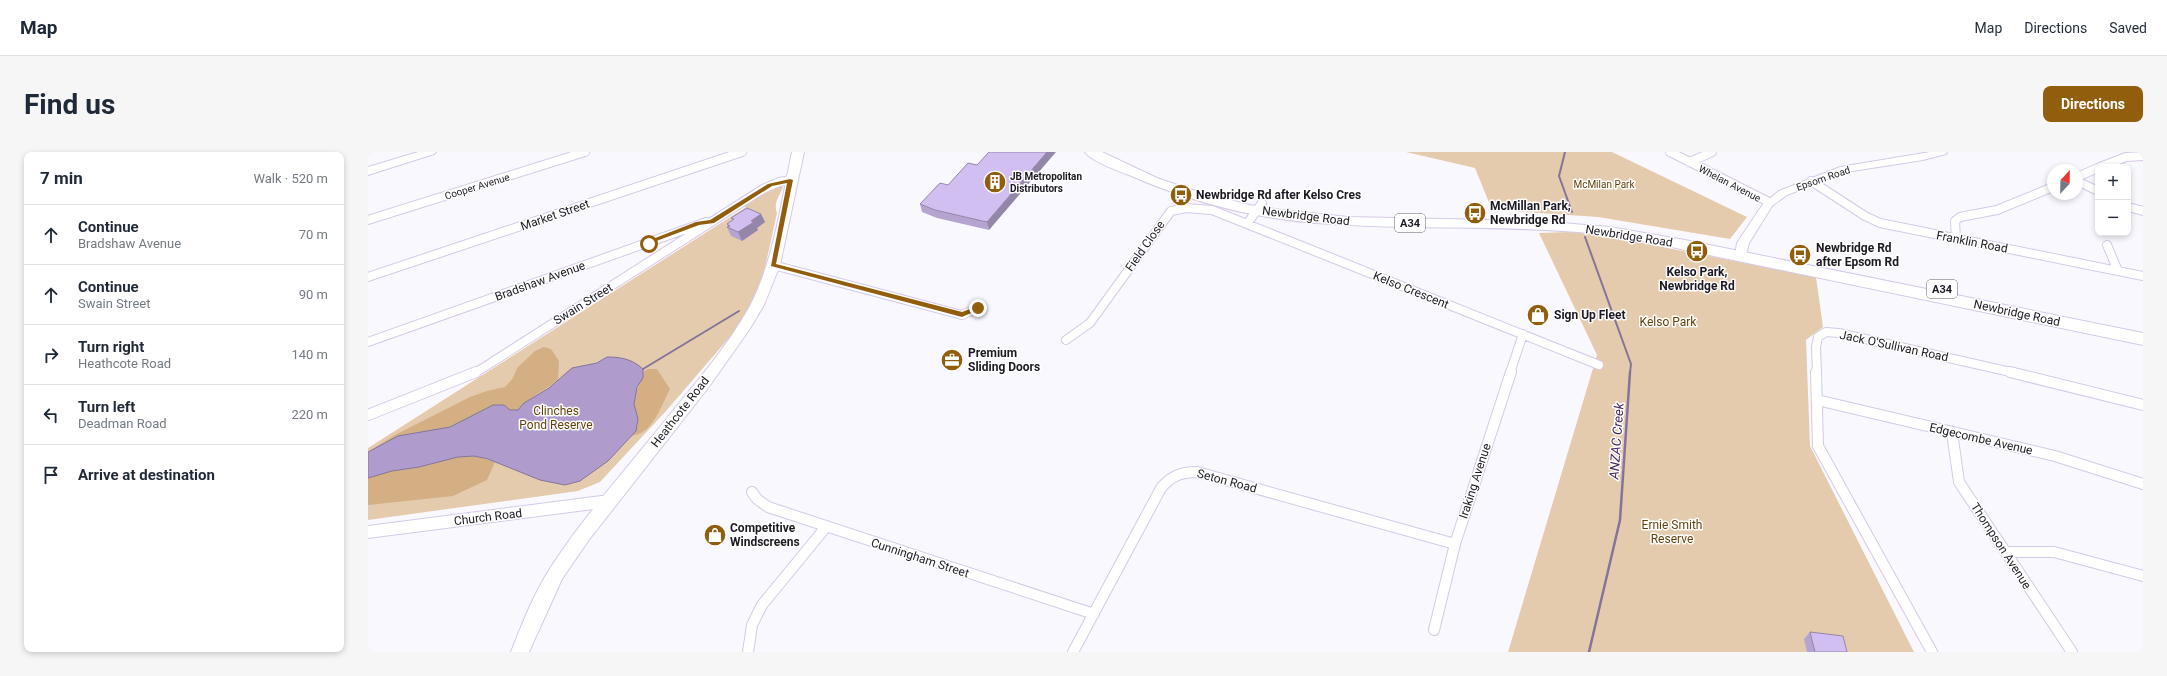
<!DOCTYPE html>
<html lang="en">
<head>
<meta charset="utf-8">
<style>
	:root { --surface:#fff; --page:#f6f6f7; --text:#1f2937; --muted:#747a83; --line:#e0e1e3; --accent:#915e0e }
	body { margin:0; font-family:Roboto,sans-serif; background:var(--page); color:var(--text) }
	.controls { position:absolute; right:12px; top:12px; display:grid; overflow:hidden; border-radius:8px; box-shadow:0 2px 6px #0003 }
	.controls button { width:36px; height:36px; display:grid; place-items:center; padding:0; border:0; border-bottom:1px solid var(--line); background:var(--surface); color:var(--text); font:20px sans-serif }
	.compass { position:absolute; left:1679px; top:12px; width:36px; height:36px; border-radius:50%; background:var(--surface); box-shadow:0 2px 6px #0003; rotate:22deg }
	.stop { position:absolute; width:12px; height:12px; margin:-9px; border:3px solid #915e0e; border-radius:50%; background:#fff }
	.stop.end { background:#915e0e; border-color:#fff; box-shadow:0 1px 4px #0008 }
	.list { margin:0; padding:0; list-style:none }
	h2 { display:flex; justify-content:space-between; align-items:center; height:52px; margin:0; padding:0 16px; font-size:17px }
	h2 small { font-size:13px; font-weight:400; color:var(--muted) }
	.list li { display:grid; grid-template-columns:26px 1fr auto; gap:12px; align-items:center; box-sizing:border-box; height:60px; padding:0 16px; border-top:1px solid var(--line) }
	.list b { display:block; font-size:15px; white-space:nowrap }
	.list p { margin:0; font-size:13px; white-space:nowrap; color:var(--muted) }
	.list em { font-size:13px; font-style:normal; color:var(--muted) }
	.icon { flex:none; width:22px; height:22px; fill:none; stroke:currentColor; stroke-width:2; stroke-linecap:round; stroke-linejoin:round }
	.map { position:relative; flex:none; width:1775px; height:500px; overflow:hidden; border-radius:8px }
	header { display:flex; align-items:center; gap:24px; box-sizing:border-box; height:56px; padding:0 20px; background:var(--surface); border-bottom:1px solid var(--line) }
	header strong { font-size:19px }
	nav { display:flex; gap:22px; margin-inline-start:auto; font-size:14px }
	.intro { display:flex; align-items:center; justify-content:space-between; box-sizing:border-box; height:96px; padding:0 24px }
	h1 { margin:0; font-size:28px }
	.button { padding:10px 18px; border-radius:8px; background:var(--accent); color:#fff; font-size:14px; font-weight:700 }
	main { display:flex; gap:24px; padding:0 24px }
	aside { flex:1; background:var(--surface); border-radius:8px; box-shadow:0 2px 6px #0003 }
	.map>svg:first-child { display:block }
	.green { fill:#e5cbad }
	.forest { fill:#d4af83 }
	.water { fill:#af9ccd; stroke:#83759a }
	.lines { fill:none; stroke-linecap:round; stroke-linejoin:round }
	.stream-far1 { stroke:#83759a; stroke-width:2 }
	.stream { stroke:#83759a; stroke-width:2.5 }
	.street-far1-casing { stroke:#d5c9e8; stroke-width:10 }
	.street-casing { stroke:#d5c9e8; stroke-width:12 }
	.secondary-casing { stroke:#d5c9e8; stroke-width:2 }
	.primary-casing { stroke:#d5c9e8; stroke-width:2 }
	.highway-casing { stroke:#d5c9e8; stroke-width:2 }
	.street-far1 { stroke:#fff; stroke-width:8 }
	.street { stroke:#fff; stroke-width:10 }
	.secondary { fill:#fff; fill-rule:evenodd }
	.primary { fill:#fff; fill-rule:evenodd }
	.highway { fill:#fff; fill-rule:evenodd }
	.wall { fill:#b5a4cf }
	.shaded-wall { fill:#9386a9 }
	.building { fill:#d2bff1; stroke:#9386a9 }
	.route { fill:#915e0e }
	.labels { text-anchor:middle; stroke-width:3; stroke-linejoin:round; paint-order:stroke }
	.far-poi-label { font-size:10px; font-weight:bold; fill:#1d1924; stroke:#fff; text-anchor:start }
	.far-street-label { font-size:10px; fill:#1d1924; stroke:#fff }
	.far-park-label { font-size:10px; fill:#633f08; stroke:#fff }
	.shield { fill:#fff; stroke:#615e66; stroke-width:1 }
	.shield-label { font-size:11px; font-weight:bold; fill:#1d1924 }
	.poi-label { font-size:12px; font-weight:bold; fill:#1d1924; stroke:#fff; text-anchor:start }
	.street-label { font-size:12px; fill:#1d1924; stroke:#fff }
	.park-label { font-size:12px; fill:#633f08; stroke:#fff }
	.water-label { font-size:13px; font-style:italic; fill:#402560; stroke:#fff }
</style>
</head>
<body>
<header>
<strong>Map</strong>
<nav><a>Map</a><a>Directions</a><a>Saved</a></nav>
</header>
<div class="intro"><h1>Find us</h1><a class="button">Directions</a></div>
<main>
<aside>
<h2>7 min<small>Walk · 520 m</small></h2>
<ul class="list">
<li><svg class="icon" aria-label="ahead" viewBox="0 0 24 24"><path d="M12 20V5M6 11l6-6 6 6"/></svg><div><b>Continue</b><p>Bradshaw Avenue</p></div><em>70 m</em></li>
<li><svg class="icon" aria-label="ahead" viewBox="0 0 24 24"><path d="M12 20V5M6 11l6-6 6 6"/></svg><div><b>Continue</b><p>Swain Street</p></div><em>90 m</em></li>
<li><svg class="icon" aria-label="right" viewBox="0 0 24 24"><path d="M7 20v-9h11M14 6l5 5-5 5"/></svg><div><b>Turn right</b><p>Heathcote Road</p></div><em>140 m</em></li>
<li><svg class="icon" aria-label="left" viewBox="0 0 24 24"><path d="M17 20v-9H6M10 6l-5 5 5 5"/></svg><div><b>Turn left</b><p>Deadman Road</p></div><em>220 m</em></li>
<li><svg class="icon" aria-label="arrive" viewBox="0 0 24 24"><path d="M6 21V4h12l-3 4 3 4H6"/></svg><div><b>Arrive at destination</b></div></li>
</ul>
</aside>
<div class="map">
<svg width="1775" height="500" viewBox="0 0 1775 500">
	<rect width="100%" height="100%" fill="#faf8ff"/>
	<!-- green -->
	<path class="green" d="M1038,0H1244L1379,65L1362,87L1230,65L1124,58L1107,16Z
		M412,34L415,35C412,44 405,50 409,61L396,120L388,143L367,179L298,259L232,330L210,339L0,368V296L378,55L374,53L401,37Z
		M1202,80L1233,83L1448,125L1455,175L1438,188L1442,294L1546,500H1140L1229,203L1171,81Z"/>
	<!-- forest -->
	<path class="forest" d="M176,195L183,197L191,209L190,227C178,239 161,244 150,258H142L125,253L82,275L30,284L0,300L25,284L102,245L119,239L137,235L145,226L149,216L167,199Z
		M280,217H289L302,237C293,254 285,282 263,284C277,271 265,263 266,250C267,238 275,229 275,220Z
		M106,304L127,310L119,328L85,344L0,353V326L24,319L51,315L90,305Z"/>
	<!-- water -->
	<path class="water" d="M239,205C253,205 264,207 275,217V226L269,235L266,252L270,267L268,279L240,309L212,329L197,333L172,328L120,307L106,304L90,305L51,315L24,319L0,326V300L30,284L82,275L125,253H136L142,258H150L156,251L181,236L204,216L229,211Z"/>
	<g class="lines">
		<!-- stream-far1 -->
		<path class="stream-far1" d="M1197,0L1191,24L1204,60
			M1217,85L1263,212L1262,221
			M275,217L371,159"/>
		<!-- stream -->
		<path class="stream" d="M1221,500L1252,368L1262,220"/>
		<!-- street-far1 casing -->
		<g class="street-far1-casing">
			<path id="street-far1" d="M1302,0L1401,50
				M1322,10L1344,0
				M1732,15L1758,5L1775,4
				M1709,25L1730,16
				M1443,29L1497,64L1512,71L1775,124
				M1709,29L1730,39
				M1760,55L1775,59
				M0,68L217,0
				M879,72L894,51
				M1588,87L1587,69L1592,65L1629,58L1685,35
				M1739,93L1750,119
				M405,113L594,163L610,156
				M0,125L374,0
				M698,188L722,171L803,59L818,56L844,58L1231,213
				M0,190L338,70
				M107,221L395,37L411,30L423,28
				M1142,221L1155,182
				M1449,221L1448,195L1450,185L1458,180L1471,181L1647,221"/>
		</g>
		<!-- street casing -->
		<g class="street-casing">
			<path id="street" d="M1448,220L1450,294L1564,500
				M1642,220L1775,253
				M1449,248L1687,304L1775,332
				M0,263L108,220
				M1584,280L1591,330L1704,500
				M384,340L389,347L400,355L726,462
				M1638,400H1686L1775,424
				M1066,478L1087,392L1143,220
				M380,500L384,473L394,453L458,375
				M705,500L793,336C803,324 813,320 829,320L1087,392"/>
		</g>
		<!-- secondary casing -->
		<g class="secondary-casing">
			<path id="secondary" d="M1562,0H1579L1578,2L1555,8L1478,20L1419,43L1404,54L1381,91L1377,107H1369L1367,104L1369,91L1395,52L1411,39L1472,15Z
				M241,343L246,345L248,349L246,353L241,355L0,386V374Z"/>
		</g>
		<!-- primary casing -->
		<g class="primary-casing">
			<path id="primary" d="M50,0H68L66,2L0,23V15Z
				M424,0H436L412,113L396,153L381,178L340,236L220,389L194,427L161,500H143C154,472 166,441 183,415C218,361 263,312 303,261C331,227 361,192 382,154C406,107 413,51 424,0Z"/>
		</g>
		<!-- highway casing -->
		<g class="highway-casing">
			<path id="highway" d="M717,0H734L789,26L821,37L881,53L914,58L980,65L1169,69L1242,75L1317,88L1775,181V193L1317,98C1282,90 1246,83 1210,80C1123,73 1035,78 948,71C884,66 820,49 761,23C750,19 723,9 717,0Z"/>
		</g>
		<!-- street-far1 -->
		<use href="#street-far1" class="street-far1"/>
		<!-- street -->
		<use href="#street" class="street"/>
		<!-- secondary -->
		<use href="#secondary" class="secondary"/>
		<!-- primary -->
		<use href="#primary" class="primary"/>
		<!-- highway -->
		<use href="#highway" class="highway"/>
	</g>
	<!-- wall -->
	<path class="wall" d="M609,13L621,78L569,66L554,60L552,52Z
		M393,62L397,70L389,76L390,78L374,89L363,84L359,75H360L359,72L365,68L363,66Z
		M1442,480L1479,500H1439L1436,487Z"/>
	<!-- shaded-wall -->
	<path class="shaded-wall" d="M679,0H688L621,78L619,70Z
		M393,62L397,70L389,76L390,78L374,89L370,80L383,69Z"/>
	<!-- building -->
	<path class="building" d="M621,0H679L619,70L567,58L552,52L572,31L580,33L600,11L609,13Z
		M379,56L393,62L383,69L386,70L370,80L359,75L362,74L359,72L366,67L363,66Z
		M1442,480L1475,484L1479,500H1447Z"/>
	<!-- route -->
	<path class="route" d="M422,27L425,28L408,112L594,160L610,154L612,157L594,165L403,114L419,31L404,34L346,71L331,73L283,91V93L272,92L328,70L342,68L400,32Z"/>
	<!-- icons -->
	<defs>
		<g id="building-disc" transform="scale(1.15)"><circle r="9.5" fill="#915e0e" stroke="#fff"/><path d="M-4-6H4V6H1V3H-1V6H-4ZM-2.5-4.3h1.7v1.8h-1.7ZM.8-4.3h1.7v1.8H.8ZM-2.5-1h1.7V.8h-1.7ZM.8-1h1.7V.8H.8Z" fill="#fff"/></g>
		<g id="bus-disc" transform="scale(1.15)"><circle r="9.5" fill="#915e0e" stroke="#fff"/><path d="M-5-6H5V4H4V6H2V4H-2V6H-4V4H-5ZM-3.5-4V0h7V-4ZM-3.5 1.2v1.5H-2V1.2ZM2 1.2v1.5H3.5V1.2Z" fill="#fff"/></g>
		<g id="shop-disc" transform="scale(1.15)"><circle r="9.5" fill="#915e0e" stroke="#fff"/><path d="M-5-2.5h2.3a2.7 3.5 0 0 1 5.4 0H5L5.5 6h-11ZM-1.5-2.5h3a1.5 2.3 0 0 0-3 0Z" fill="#fff"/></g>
		<g id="office-disc" transform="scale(1.15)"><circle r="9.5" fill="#915e0e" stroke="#fff"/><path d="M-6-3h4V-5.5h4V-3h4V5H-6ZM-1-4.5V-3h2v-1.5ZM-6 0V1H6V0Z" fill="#fff"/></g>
	</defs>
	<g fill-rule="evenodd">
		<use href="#building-disc" x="627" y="30"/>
		<use href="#bus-disc" x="813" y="43"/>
		<use href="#bus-disc" x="1107" y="61"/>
		<use href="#bus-disc" x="1329" y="99"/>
		<use href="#bus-disc" x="1432" y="103"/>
		<use href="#shop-disc" x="1170" y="163"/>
		<use href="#office-disc" x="584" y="208"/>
		<use href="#shop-disc" x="347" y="383"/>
	</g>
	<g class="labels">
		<!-- far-poi labels -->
		<g class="far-poi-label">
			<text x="642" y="28">JB Metropolitan<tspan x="642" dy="12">Distributors</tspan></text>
		</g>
		<!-- far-street labels -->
		<g class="far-street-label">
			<text transform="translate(1455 26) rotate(-19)" y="4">Epsom Road</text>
			<text transform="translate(1362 31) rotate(27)" y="4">Whelan Avenue</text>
			<text transform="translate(109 34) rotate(-17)" y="4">Cooper Avenue</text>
		</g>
		<!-- far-park labels -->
		<g class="far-park-label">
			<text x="1236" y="36">McMilan Park</text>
		</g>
		<!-- shield labels -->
		<g class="shield">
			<rect x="1027" y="62" width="30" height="18" rx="3"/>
			<rect x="1559" y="128" width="30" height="18" rx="3"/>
		</g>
		<g class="shield-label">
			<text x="1042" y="75">A34</text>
			<text x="1574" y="141">A34</text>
		</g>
		<!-- poi labels -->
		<g class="poi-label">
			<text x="828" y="47">Newbridge Rd after Kelso Cres</text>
			<text x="1122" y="58">McMillan Park,<tspan x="1122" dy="14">Newbridge Rd</tspan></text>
			<text x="1448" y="100">Newbridge Rd<tspan x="1448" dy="14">after Epsom Rd</tspan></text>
			<text x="1329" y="124" text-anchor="middle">Kelso Park,<tspan x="1329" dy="14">Newbridge Rd</tspan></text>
			<text x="1186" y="167">Sign Up Fleet</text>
			<text x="600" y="205">Premium<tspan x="600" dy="14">Sliding Doors</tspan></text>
			<text x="362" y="380">Competitive<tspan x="362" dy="14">Windscreens</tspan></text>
		</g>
		<!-- street labels -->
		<g class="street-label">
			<text transform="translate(187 63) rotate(-19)" y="4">Market Street</text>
			<text transform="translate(938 64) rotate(7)" y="4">Newbridge Road</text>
			<text transform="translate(1261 84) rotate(9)" y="4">Newbridge Road</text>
			<text transform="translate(1604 90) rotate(11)" y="4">Franklin Road</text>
			<text transform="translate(777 94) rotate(-55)" y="4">Field Close</text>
			<text transform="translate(172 129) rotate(-20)" y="4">Bradshaw Avenue</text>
			<text transform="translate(1043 138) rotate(22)" y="4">Kelso Crescent</text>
			<text transform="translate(215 152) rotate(-32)" y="4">Swain Street</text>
			<text transform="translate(1649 161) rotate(12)" y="4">Newbridge Road</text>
			<text transform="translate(1526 194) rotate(12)" y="4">Jack O'Sullivan Road</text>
			<text transform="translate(312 260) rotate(-52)" y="4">Heathcote Road</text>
			<text transform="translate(1613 287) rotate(13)" y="4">Edgecombe Avenue</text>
			<text transform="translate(859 329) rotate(15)" y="4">Seton Road</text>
			<text transform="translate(1107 329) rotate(-72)" y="4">Iraking Avenue</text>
			<text transform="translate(120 365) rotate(-7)" y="4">Church Road</text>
			<text transform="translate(1633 394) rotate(57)" y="4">Thompson Avenue</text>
			<text transform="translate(552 406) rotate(18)" y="4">Cunningham Street</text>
		</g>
		<!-- park labels -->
		<g class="park-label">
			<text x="1300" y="174">Kelso Park</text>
			<text x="188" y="263">Clinches<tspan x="188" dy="14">Pond Reserve</tspan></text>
			<text x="1304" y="377">Ernie Smith<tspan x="1304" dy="14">Reserve</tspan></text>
		</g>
		<!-- water labels -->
		<g class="water-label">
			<text transform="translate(1248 289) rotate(-86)" y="5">ANZAC Creek</text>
		</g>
	</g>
</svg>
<div class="controls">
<button>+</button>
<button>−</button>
</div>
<svg class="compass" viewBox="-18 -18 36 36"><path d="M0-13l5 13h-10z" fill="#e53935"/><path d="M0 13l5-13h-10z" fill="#747a83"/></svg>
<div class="stop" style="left:281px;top:92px"></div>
<div class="stop end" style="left:610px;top:156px"></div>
</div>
</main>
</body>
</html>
